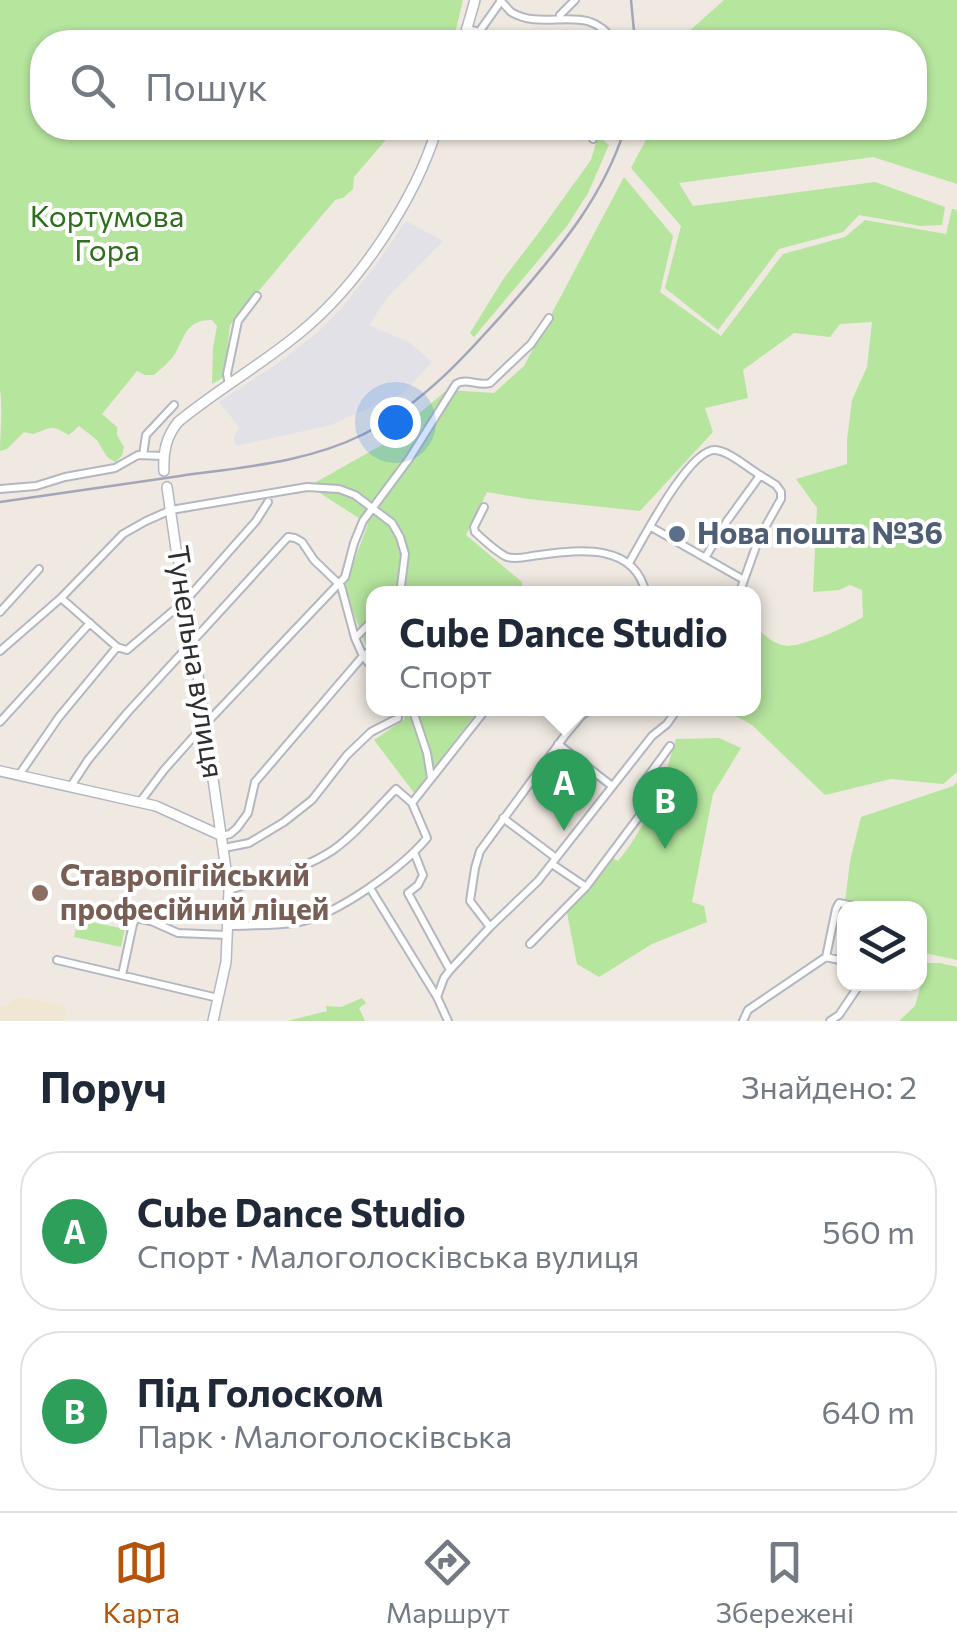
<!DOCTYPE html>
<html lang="uk">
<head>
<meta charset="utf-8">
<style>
	:root { --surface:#fff; --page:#f2f2f3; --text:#1f2937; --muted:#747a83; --line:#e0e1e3; --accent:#b45309 }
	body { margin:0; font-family:Commissioner,sans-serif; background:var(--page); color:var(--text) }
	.controls { position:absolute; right:30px; bottom:30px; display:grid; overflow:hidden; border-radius:20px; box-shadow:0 2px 8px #0004 }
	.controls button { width:90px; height:90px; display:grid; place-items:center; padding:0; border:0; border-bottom:2px solid var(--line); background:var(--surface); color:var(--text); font:50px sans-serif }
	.you { position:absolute; left:395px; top:422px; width:35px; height:35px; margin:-25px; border:8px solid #fff; border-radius:50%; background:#1a73e8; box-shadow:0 0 0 15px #1a73e833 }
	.badge { display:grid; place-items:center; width:65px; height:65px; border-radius:50%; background:var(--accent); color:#fff; font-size:32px; font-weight:700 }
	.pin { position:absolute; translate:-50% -82px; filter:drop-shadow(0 2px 5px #0008) }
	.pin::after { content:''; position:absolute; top:52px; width:35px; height:30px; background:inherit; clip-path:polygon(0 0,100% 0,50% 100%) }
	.popup { position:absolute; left:366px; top:586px; width:395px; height:130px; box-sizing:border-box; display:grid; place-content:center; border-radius:20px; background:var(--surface); filter:drop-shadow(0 2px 8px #0005); font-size:32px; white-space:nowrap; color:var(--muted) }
	.popup b { font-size:38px; color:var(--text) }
	.popup::after { content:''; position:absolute; left:50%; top:100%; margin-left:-20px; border:20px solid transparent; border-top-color:var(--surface) }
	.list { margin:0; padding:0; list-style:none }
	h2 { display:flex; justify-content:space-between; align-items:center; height:130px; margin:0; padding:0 40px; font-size:42px }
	h2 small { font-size:32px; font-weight:400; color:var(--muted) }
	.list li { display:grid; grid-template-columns:65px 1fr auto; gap:30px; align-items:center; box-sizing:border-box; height:160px; margin:0 20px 20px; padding:0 20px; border:2px solid var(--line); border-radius:40px }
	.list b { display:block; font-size:38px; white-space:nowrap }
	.list p { margin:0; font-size:32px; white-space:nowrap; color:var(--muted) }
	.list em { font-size:32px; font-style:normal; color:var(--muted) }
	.icon { flex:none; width:55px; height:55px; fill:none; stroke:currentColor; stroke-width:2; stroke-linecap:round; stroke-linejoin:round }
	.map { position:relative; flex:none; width:957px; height:1021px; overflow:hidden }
	.search { position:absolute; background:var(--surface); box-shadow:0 2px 8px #0004; left:30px; right:30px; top:30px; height:110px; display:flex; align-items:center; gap:25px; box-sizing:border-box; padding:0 35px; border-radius:40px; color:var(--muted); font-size:38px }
	.sheet { height:490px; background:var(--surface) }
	nav { display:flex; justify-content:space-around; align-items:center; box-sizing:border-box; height:140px; border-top:2px solid var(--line); background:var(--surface); font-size:28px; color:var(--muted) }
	nav a { display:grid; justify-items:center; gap:5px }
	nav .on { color:var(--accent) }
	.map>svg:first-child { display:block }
	.industrial { fill:#e3e1e8 }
	.education { fill:#f0e6d1 }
	.green { fill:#b6e59e }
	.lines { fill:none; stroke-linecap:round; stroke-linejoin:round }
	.street-casing { stroke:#b4b7c1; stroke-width:10 }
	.secondary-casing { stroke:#b4b7c1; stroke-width:12 }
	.street { stroke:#fff; stroke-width:6 }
	.secondary { stroke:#fff; stroke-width:9 }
	.rail { stroke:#a3a6b8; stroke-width:2.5 }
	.service-dot { fill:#5c6f8a; stroke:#fff; stroke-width:4 }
	.education-dot { fill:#8d6e63; stroke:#fff; stroke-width:4 }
	.labels { text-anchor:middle; stroke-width:8; stroke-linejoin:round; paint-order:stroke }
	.park-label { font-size:30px; fill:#2c6e1b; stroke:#fff }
	.service-label { font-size:30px; font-weight:bold; fill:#4e5e75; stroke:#fff; text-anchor:start }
	.street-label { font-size:30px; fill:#2e2e2e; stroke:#fff }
	.education-label { font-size:30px; font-weight:bold; fill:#785e54; stroke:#fff; text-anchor:start }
</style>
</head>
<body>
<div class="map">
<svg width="957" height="1021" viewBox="0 0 957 1021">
	<rect width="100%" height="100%" fill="#efe9e1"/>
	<!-- industrial -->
	<path class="industrial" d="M406,221L443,241L387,298L369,325L410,343L432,362L403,393L331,425L236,446L234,438L239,427L219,402L281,361L319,331L342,308L378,262Z"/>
	<!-- education -->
	<path class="education" d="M19,997L61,1005L67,1010L64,1021H0V1006H4Z"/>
	<!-- green -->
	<path class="green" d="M0,0H463L453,42H427L414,32L395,42H42V128H396L354,177L353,189L343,198L335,200L230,325L224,377L212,384L213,348L217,326L212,320C189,320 186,332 177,350C172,360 162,368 154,375H145L137,371L102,414L117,427V435L124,447L122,456L115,462L107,457L97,440L79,426L69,435C49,424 52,428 33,434L24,432L7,449L0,451C0,432 3,407 0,390Z
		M724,0H957V184L873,157L679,183L693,206L875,182L945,207L942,225L921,226L859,215L843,232L779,249L718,330L665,288L681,226L631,168L652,128H914V42H677Z
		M598,136L609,145L588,193L567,226L474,337L470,333L504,278L537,235L591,160Z
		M624,177L673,236L660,292L721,336L783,254L845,237L865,220L946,234L952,209L957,210V772L943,784L891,779L825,795L752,725L723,709L754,708V626C763,634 775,646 788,646C806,645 847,627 863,617L862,590L850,585L839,590L813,592L817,508L796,479L847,464V440L852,400L867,367L872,322L840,324L830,337L794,333L743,370L748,398L705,408L713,432L640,511L528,499L487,492L466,535L522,582L521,593L374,594V663L371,658L344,588L368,524L309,486L380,446L447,390L494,393L524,366Z
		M402,709H479L415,794L374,740L405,719Z
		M719,738L741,748L713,794L692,902L704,906L707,922L652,944L599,977L577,964L567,913L613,858L618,861C648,825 663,784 676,739Z
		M957,782V960L920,952V908H871L845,902L850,861L861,817L953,786Z
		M78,919L125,929L121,947L74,937Z
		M927,963H940L957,967V1021H899L915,1006Z
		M362,998L366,1003L359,1008L365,1021H287L327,1011L326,1006L341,1007Z"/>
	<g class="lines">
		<!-- street casing -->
		<g class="street-casing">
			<path id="street" d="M500,0C501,1 510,11 511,12C546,33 588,0 614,42
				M560,15L575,0
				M467,29L479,32L501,1
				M593,139L600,128
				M229,385L227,374L238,321L257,296
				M143,455L146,435L174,405
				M0,489L36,486L65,477L115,468L138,455L163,456
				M484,507L474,527L475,532C484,540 496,552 507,557C517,560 529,556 539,555C579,550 635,542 646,594
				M651,527L744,580
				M629,563C642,541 689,449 715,450C729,451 745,466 757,473L759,477L727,521L705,558
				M739,594L759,538L781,499V492L776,485L760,475
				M61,598L117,647L127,650L187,599L256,521L268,502
				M0,612L39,569
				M355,638L374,619
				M0,651L61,598L123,534L146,521L171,510L307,487L339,489L355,495L392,523L400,537L405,554L400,594
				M412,708L427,753L431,778
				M0,722L90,623
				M558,744L612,786
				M19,775L59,717L117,647
				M71,786L88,760L127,713L288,537L295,538L302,542L314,560L341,586L355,638L363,656L374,670
				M140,802L164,770L196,734L345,577L354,543L363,521L409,459L456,384C467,377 478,387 490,383L531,344L549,318
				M503,818L556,858
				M222,836L230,834L237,828L248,813L255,782L363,656L374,648
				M224,848L249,843L284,822L312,800L347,755L371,732L398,718V708
				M414,852L423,875L418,885L408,893L450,970
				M552,864L586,887L649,803L641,791L644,782L670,746
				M370,888L437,997L448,1021
				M229,890C264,878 302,871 333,850C357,833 376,809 396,789L412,803
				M229,926C252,925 276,926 299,922C337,915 402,868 427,838L412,803L487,708
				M490,927L470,901L475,868L480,851L566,734L582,715L593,708
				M530,944L586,887
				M826,957L836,909L839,903L863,908
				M57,960L218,998
				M122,975L133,924L136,918L151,921L178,933L227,935
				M437,997L444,978L450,970L490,927L538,881L652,736L667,724L678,708
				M743,1021L748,1010L826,957L844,961
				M830,1021L839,1015L860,984"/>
		</g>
		<!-- secondary casing -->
		<g class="secondary-casing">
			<path id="secondary" d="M463,42L475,0
				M164,471C163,452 166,437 178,422C218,389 263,364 302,331C360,283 416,198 437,128
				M167,487L176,549L187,599L229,890L226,962L213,1021
				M0,771L156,806L222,836"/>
		</g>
		<!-- street -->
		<use href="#street" class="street"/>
		<!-- secondary -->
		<use href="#secondary" class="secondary"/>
		<!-- rail -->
		<path class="rail" d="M631,0L635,42
			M0,502C60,493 120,485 180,476C243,467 306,463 364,434C426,402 471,350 516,299C562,246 604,195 625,128"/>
	</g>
	<!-- markers -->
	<circle class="service-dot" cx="677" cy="534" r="10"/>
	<circle class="education-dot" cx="40" cy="893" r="10"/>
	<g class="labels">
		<!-- park labels -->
		<g class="park-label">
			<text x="107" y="227">Кортумова<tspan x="107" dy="34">Гора</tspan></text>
		</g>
		<!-- service labels -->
		<g class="service-label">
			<text x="697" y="544">Нова пошта №36</text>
		</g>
		<!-- street labels -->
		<g class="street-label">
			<text transform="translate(195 662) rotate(81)" y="10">Тунельна вулиця</text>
		</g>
		<!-- education labels -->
		<g class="education-label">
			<text x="60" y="886">Ставропігійський<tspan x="60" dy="34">професійний ліцей</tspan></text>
		</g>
	</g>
</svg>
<div class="controls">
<button><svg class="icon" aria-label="layers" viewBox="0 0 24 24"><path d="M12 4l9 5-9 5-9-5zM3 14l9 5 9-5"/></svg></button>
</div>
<div class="you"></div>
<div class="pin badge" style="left:564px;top:831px;background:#2e9e5b">A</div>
<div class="popup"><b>Cube Dance Studio</b>Спорт</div>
<div class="pin badge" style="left:665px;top:849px;background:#2e9e5b">B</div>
<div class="search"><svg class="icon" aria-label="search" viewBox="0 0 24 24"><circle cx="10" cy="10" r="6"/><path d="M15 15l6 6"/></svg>Пошук</div>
</div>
<section class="sheet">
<h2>Поруч<small>Знайдено: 2</small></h2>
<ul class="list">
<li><span class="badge" style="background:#2e9e5b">A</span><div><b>Cube Dance Studio</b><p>Спорт · Малоголосківська вулиця</p></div><em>560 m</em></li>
<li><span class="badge" style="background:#2e9e5b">B</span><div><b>Під Голоском</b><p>Парк · Малоголосківська</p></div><em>640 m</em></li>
</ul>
</section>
<nav>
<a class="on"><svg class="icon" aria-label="map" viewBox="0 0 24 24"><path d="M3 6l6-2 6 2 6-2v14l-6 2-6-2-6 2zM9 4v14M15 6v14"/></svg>Карта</a>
<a><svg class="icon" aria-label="directions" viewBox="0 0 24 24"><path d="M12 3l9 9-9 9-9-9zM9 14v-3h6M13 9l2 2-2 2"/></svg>Маршрут</a>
<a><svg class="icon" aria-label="saved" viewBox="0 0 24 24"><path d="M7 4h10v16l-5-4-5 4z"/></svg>Збережені</a>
</nav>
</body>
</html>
